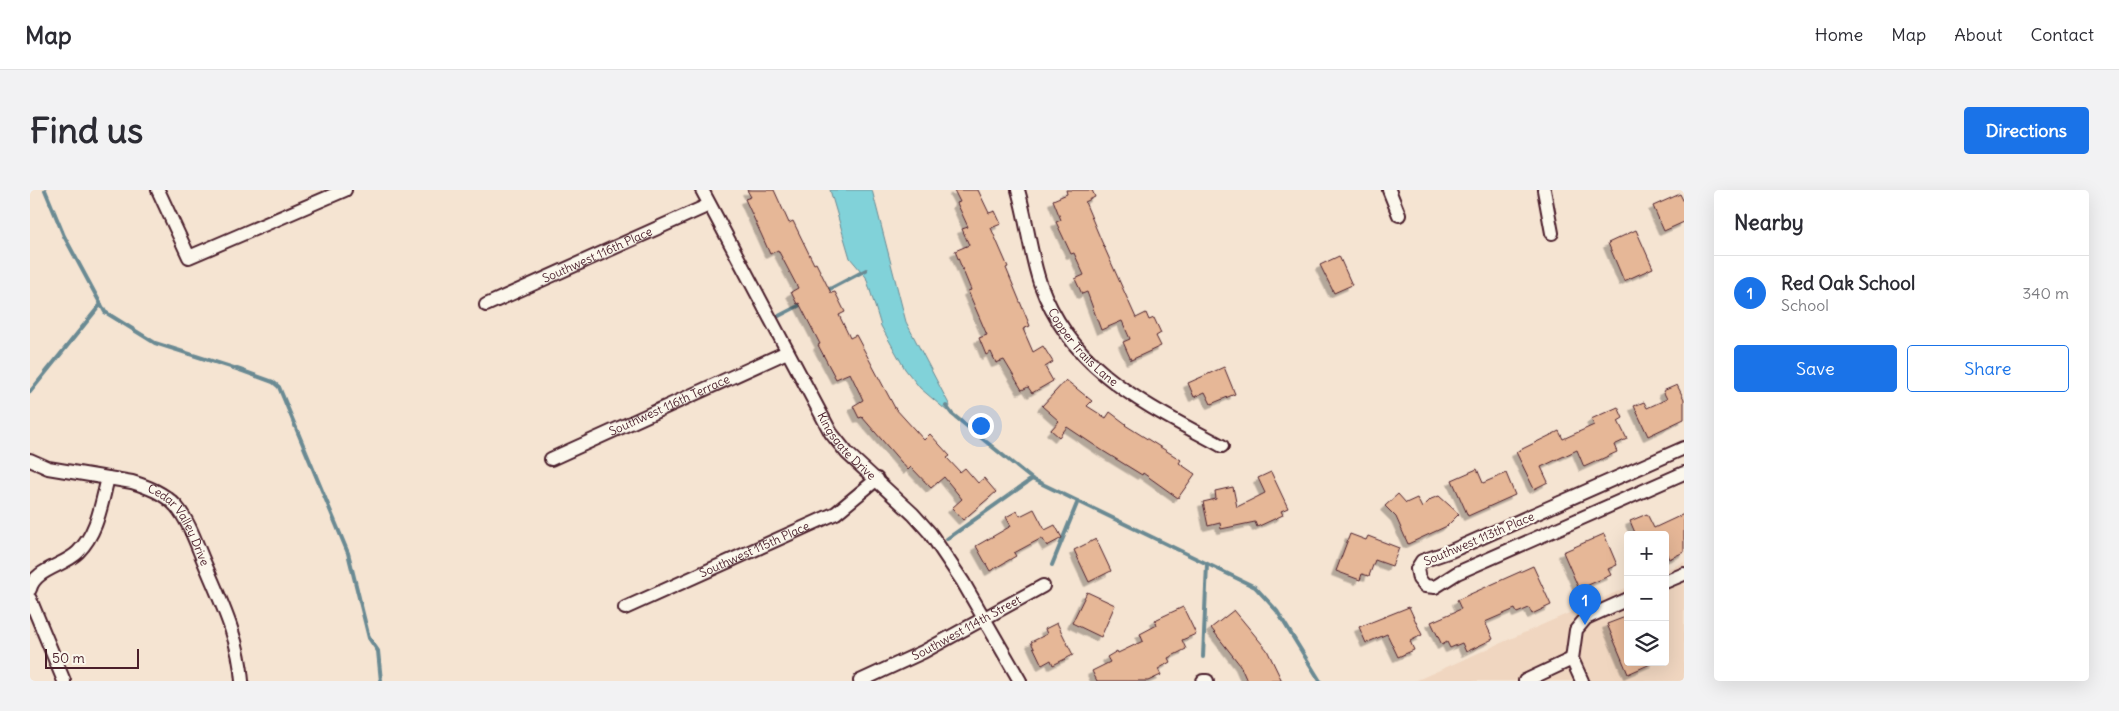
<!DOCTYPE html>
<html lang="en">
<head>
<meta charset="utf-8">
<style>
	:root { --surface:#fff; --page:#f2f2f3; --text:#2b2b33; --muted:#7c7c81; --line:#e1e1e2; --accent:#1a73e8 }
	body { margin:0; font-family:Delius,sans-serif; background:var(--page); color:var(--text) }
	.controls { position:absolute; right:15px; bottom:15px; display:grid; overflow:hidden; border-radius:5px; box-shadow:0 5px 20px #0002 }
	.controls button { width:45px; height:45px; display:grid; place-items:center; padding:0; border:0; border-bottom:1px solid var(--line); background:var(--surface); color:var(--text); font:25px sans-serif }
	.scale { position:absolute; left:15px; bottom:12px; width:94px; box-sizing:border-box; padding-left:5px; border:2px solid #4a1f2b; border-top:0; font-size:14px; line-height:18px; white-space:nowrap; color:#4a1f2b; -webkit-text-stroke:4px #fbf7ec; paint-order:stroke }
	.you { position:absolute; left:950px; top:235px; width:18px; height:18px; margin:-12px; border:4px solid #fff; border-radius:50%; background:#1a73e8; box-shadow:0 0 0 8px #1a73e833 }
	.badge { display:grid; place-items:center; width:32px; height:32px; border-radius:50%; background:var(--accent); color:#fff; font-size:16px; font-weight:700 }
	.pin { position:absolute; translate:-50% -41px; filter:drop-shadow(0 1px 2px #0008) }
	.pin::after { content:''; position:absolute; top:26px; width:18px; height:15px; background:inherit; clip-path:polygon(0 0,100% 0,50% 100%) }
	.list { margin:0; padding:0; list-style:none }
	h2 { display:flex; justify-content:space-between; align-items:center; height:65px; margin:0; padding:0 20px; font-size:21px }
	h2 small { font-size:16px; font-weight:400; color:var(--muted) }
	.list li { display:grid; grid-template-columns:32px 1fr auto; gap:15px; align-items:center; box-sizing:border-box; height:75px; padding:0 20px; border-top:1px solid var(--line) }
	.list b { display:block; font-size:19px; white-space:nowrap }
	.list p { margin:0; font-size:16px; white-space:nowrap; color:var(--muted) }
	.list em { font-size:16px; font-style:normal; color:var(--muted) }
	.actions { display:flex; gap:10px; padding:15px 20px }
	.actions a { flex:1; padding:11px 0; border:1px solid var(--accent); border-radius:5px; text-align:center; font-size:18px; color:var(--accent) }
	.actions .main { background:var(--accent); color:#fff }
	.icon { flex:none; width:28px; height:28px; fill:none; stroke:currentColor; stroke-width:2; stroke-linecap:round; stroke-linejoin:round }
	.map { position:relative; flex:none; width:1654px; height:491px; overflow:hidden; border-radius:5px }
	header { display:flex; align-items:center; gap:30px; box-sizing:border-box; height:70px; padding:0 25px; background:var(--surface); border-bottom:1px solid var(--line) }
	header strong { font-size:24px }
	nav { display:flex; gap:28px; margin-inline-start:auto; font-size:18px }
	.intro { display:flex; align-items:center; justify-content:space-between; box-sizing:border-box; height:120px; padding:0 30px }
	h1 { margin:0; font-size:35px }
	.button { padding:12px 22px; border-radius:5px; background:var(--accent); color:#fff; font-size:18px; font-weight:700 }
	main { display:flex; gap:30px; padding:0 30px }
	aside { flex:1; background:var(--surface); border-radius:5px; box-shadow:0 5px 20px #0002 }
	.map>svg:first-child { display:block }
	.built { fill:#f0d6c0 }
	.water { fill:#81d2d9; stroke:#6b8a93 }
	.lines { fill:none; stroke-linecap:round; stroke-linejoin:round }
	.stream { stroke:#6b8a93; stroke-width:4 }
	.building { fill:#e6b797; stroke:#4a1f2b; filter:url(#shadow) }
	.minor-casing { stroke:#4a1f2b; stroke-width:16 }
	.minor { stroke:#fbf7ec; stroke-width:12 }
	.labels { text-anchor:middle; stroke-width:4.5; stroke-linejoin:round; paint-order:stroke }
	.street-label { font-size:12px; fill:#4a1f2b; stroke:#fbf7ec }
</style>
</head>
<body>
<header>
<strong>Map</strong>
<nav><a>Home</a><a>Map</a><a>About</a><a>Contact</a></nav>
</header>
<div class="intro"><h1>Find us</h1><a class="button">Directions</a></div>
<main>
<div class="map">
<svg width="1654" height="491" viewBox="0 0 1654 491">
	<defs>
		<filter id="shadow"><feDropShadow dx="-4.5" dy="4.5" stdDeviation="0" flood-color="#0004"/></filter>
	</defs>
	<rect width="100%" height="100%" fill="#f5e4d2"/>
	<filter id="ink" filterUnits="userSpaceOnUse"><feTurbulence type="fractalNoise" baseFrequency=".02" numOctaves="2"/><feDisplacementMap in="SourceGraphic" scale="10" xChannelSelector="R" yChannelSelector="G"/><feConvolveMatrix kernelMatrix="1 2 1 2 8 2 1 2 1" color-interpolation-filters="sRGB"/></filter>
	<g filter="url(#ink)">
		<!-- built -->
		<path class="built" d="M1654,372V491H1385L1598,397V472H1635V380Z"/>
		<!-- water -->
		<path class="water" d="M800,0H842L876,132L920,216L917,221L890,198L875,179L851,136L836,87L820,68Z"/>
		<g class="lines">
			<!-- stream -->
			<path class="stream" d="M15,0L34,46L75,122L125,153L210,180L243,192L249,197L318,363L339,448L348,461L351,491
				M796,101L836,80
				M743,129L774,113
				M0,202L71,114
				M916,216L922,224L1002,289L1225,397L1247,421L1290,491
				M917,349L1002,289
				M1022,375L1048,311
				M1173,467L1177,374"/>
		</g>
		<!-- building -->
		<path class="building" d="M717,0H744L759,33L763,31L784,74L786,73L801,103L805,102L815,122L809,125L820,148L826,145L865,218L894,250L900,244L920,266L917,268L930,282L935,278L948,293L954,288L966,302L933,330L922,318L932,309L914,287L901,298L881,277L878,280L832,227L829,228L823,216L833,210L820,183L806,189L788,155L790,154L769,113L767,114L761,102L768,98L748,60L740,64L732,46L715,9L721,7Z
			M924,0H948L959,23L965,21L971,34L961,38L978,77L976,78L1000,136L993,139L1003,162L1013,156L1023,172L1015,177L1023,191L1002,203L998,197L992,200L974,170L966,173L961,162L956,165L949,148L957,145L938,101L941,100L925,61L939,55L932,39L938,37L927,13L930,12Z
			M1036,0H1062L1065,7L1055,12L1071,50L1106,128L1116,123L1119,130L1124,128L1131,143L1126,146L1131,156L1101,170L1093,152L1100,149L1092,131L1071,140L1057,102L1052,104L1045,89L1054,85L1044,63L1041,64L1026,32L1031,30L1023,10L1037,4Z
			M1650,4L1654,12V32L1634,41L1623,16Z
			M1606,40L1623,78L1594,91L1578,53Z
			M1309,66L1322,95L1304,103L1290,75Z
			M1194,177L1205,204L1181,214L1175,202L1164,207L1158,193Z
			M1036,190L1062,211L1057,216L1076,228L1080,222L1096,234L1095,235L1151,270L1149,273L1165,284L1148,308L1113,283L1112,285L1073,261L1037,237L1029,247L1021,240L1029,231L1012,216Z
			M1647,195L1654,209V229L1618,246L1604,216L1614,212L1617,218L1637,209L1633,201Z
			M1588,217L1593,228L1588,231L1597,249L1584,255L1587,262L1554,277L1547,260L1511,277L1518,292L1504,299L1486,262L1529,241L1533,249L1564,235L1561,229Z
			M1447,279L1453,293L1476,283L1485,305L1438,326L1422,290Z
			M1241,282L1258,318L1251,321L1253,325L1227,337L1225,332L1191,339L1190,333L1178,336L1173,312L1186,309L1185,301L1203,297L1207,317L1235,303L1228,288Z
			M1368,304L1376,313L1387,308L1392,318L1401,309L1409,306L1429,324L1417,336L1378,354L1366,327L1355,316Z
			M1004,319L1015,340L1025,335L1032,348L1017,356L1012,348L984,363L986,366L960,381L946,356L981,336L976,327L987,321L990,326Z
			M1617,324L1624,338L1654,324V362L1639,369L1635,360V345H1606L1600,331Z
			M1320,344L1336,350L1338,346L1369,358L1362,376L1345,370L1339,386L1332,384L1330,390L1306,381Z
			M1574,344L1587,375L1578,379L1581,385L1549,399L1533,362Z
			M1066,349L1081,381L1059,392L1044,360Z
			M1503,376L1521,415L1502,424L1499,418L1487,423L1485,419L1455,432L1463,449L1436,462L1432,453L1420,458L1417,452L1412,455L1401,432L1431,419L1427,410Z
			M1057,402L1085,415L1071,447L1042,433Z
			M1153,417L1166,444L1152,450L1156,459L1138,468L1140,472L1128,479L1131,485L1118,491H1067L1062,481L1080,472L1077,467L1087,461L1088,463L1113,451L1110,444L1127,435L1125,430Z
			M1379,417L1392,445L1380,451L1384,460L1368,467L1357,444L1336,453L1329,437Z
			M1204,420L1237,460L1252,491H1217L1210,475L1181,438Z
			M1598,426V472H1625L1598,484L1577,434Z
			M1027,433L1043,465L1023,475L1021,470L1012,475L1001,452L1017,444L1015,439Z"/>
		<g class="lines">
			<!-- minor casing -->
			<g class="minor-casing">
				<g id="minor">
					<path d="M128,0L159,67L315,0"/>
					<path id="s1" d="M672,0L801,243L817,263L883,324L900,343L933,392L990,491"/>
					<path id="s2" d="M988,0C997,31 1000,63 1010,93C1042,182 1115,214 1192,256"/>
					<path d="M1359,0L1369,25"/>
					<path d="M1514,0L1522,43"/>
					<path id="s3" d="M456,115L679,15"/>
					<path d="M1654,258L1421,361L1392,371L1387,379L1389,389L1395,396L1405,397L1427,383L1654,283"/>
					<path id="s4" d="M521,269L757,162"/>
					<path id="s5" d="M0,270L18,278L102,292C118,297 134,303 146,316C158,330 165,350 172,367C189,408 209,446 212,491"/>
					<path d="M1635,392L1654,384"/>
					<path d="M0,399C5,379 34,376 48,362C68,342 71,314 78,288"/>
					<path d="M0,409L34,491"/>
					<path id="s6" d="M595,418L806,323L847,289"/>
					<path id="s7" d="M830,491L893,462L1013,396"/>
					<path d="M1173,491H1177"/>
					<path d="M1495,491L1542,469"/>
					<path d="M1552,491L1542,469L1546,440L1556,428L1598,409"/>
				</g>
			</g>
			<!-- minor -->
			<use href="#minor" class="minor"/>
		</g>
	</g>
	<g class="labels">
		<!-- street labels -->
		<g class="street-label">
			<text dy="4" stroke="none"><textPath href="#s3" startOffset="122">Southwest 116th Place</textPath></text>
			<text dy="4" stroke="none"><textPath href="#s2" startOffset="174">Copper Trails Lane</textPath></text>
			<text dy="4" stroke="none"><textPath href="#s4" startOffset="130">Southwest 116th Terrace</textPath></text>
			<text dy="4" stroke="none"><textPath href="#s1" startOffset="295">Kingsgate Drive</textPath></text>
			<text dy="4" stroke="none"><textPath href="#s5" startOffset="172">Cedar Valley Drive</textPath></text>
			<text transform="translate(1449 349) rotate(-23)" y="4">Southwest 113th Place</text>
			<text dy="4" stroke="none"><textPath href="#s6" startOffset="142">Southwest 115th Place</textPath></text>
			<text dy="4" stroke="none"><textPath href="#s7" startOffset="119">Southwest 114th Street</textPath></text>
		</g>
	</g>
</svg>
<div class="controls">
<button>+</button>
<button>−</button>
<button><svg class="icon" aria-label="layers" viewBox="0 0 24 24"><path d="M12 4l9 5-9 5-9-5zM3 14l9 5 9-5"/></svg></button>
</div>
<div class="scale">50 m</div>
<div class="you"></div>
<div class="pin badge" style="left:1555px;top:435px">1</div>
</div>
<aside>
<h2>Nearby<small></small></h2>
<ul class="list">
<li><span class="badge">1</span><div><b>Red Oak School</b><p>School</p></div><em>340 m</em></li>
</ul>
<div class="actions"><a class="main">Save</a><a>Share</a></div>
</aside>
</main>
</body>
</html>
